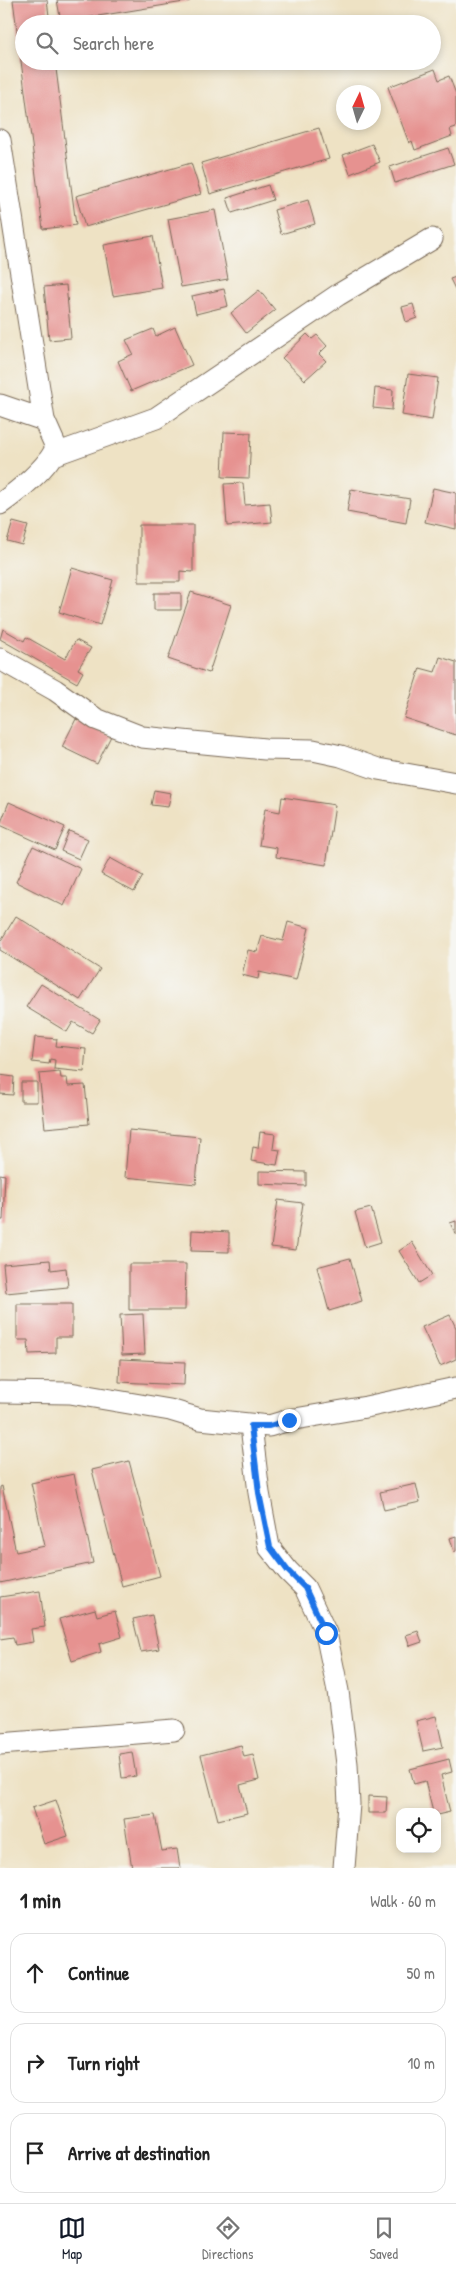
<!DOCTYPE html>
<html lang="en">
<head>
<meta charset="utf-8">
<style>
	:root { --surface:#fff; --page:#f2f2f2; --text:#222; --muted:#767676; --line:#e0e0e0; --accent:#111827 }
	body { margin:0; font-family:"Patrick Hand",sans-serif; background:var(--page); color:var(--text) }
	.controls { position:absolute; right:15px; bottom:15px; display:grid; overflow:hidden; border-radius:10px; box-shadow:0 2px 8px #0003 }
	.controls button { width:45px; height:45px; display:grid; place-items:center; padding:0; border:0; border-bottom:1px solid var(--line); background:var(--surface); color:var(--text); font:25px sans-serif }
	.compass { position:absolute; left:336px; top:85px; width:45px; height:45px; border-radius:50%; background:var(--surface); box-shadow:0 2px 8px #0003; rotate:5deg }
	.stop { position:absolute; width:15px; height:15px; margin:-11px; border:4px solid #1a73e8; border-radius:50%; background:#fff }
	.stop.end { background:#1a73e8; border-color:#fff; box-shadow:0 1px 5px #0008 }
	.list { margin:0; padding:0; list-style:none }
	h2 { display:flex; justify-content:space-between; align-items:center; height:65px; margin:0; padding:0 20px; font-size:21px }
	h2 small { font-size:16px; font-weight:400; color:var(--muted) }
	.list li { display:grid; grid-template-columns:32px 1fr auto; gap:15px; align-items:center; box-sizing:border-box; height:80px; margin:0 10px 10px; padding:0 10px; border:1px solid var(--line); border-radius:15px }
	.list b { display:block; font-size:19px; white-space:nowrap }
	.list em { font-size:16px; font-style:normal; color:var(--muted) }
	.icon { flex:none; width:28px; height:28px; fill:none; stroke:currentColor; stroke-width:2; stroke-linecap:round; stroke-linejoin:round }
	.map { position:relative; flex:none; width:456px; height:1868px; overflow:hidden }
	.search { position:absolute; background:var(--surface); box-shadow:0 2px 8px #0003; left:15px; right:15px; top:15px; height:55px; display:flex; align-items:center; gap:12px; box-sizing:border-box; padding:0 18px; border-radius:28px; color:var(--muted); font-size:19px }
	.sheet { height:335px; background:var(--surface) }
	nav { display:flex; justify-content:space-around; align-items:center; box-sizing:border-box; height:70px; border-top:1px solid var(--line); background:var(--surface); font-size:14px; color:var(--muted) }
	nav a { display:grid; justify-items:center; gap:2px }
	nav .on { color:var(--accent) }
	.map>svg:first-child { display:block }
	.building { fill:#e69290 }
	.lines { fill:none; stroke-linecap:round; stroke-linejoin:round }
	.street-casing { stroke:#7a6a58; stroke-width:23 }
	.street { stroke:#fff; stroke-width:21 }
	.route { stroke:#1a73e8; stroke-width:6 }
</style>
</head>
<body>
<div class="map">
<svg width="456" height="1868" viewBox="0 0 456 1868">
	<rect width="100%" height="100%" fill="#f6f6f2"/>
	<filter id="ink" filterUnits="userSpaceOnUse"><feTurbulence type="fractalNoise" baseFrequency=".02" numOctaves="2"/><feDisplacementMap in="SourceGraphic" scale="10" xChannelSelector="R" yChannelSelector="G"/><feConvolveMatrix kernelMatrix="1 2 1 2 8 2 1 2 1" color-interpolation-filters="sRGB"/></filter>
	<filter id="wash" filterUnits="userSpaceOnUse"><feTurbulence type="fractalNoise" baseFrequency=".0096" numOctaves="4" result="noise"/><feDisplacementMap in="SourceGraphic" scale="20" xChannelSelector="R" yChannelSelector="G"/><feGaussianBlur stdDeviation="1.12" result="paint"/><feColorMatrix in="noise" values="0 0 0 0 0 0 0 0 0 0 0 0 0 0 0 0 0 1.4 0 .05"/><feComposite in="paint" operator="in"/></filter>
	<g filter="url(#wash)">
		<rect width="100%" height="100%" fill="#eee2c4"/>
		<g id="blocks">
			<!-- building -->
			<path class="building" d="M13,0H47L50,24H24V61H55L76,225L43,229Z
				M57,0H190V1L61,22Z
				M435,69L439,80L449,76L456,94V127L450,129L452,136L415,150L412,141L409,143L388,87Z
				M319,128L329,159L210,194L201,163Z
				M372,144L380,162L350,174L343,155Z
				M448,148L454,164L395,183L390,167Z
				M191,163L201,194L85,227L76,196Z
				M268,185L273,200L232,213L227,198Z
				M308,200L315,224L281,234L274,210Z
				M215,210L228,279L181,287L168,219Z
				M153,236L162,288L113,296L104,245Z
				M456,277V289H455L450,279Z
				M66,285L71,338L49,340L44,287Z
				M224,289L228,306L196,314L192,296Z
				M259,290L275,310L246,333L231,313Z
				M413,304L417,318L406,322L402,307Z
				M175,327L192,365L131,391L118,361L133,354L126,340L153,329L156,336Z
				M307,334L312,339L317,335L327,346L319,354L326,361L305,380L282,358Z
				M408,374L438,378L432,420L402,415Z
				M375,388L393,390L392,410L373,408Z
				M224,432L251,433L249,478L222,477Z
				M243,483L245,505L270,503L272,522L227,526L224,484Z
				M433,488L456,493V529L425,522Z
				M351,489L410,499L406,523L347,512Z
				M13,522L28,526L22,545L7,541Z
				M139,525H193V572L180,571V582H139Z
				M72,568L113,580L100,625L59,612Z
				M191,592L231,605L209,673L168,659Z
				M154,593H181V610H154Z
				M3,629L24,641L26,637L65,659L76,640L91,648L78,669L83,672L77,683L0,639Z
				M440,657L456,662V735L404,718L420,668L435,672Z
				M76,719L111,736L97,764L62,747Z
				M154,790L171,793L168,807L151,805Z
				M282,797L335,805L326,865L276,857L277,848L259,845L265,809L280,812Z
				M9,802L65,827L55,850L0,825Z
				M69,831L88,839L79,859L61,851Z
				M33,846L81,869L64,906L16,882Z
				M110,858L143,876L134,892L101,874Z
				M16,916L100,969L80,1000L0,950V942Z
				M288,922L309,928L296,980L259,972L258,979L242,975L248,950L257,952L262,936L283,941Z
				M41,984L100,1020L92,1033L73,1022L67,1032L26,1007Z
				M35,1037L57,1039L56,1046L86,1049L84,1072L54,1069L55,1060L50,1059L49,1064L32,1062Z
				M60,1072L61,1078H67L68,1086L85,1085L89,1124L45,1128L39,1074Z
				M0,1075L14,1077L13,1095L0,1094Z
				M21,1082H37V1102H21Z
				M129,1130L200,1137L196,1184L125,1177Z
				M260,1132L275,1134L273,1149L280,1150L277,1165L251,1161L253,1147L258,1148Z
				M259,1171L306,1172V1186L259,1184Z
				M0,1174L5,1175L3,1220H0Z
				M278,1200L303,1203L296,1250L271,1247Z
				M371,1208L381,1242L365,1247L355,1212Z
				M456,1221V1235L450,1223Z
				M192,1230L229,1232V1252L191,1251Z
				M412,1242L432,1275L419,1283L399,1251Z
				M350,1258L362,1301L329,1311L317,1267Z
				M50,1260L51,1270L66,1268L68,1287L6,1293L3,1264Z
				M129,1264H186L185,1310H129Z
				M17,1304H72V1337H56V1353L29,1354L28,1340H17Z
				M143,1314L145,1354L122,1355L120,1315Z
				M450,1315L456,1328V1359L440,1366L422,1327Z
				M120,1359L185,1362L184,1385L119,1382Z
				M129,1461L160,1576L122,1586L92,1470Z
				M74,1474L93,1563L0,1583V1487L2,1486L16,1552L45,1546L31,1483Z
				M416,1484L420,1502L384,1510L380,1492Z
				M456,1536V1551L454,1552L450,1538Z
				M40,1591L45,1627L31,1629L33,1642L15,1645L13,1637L0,1639V1597Z
				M95,1609L97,1616L115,1611L122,1637L99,1644L101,1652L72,1661L59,1619Z
				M152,1615L159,1649L141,1652L133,1619Z
				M418,1631L422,1642L410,1646L406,1635Z
				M436,1716L443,1747L423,1751L416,1721Z
				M241,1745L244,1757L253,1755L259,1780L240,1785L247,1813L218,1820L201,1755Z
				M132,1752L136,1776L122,1778L119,1754Z
				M449,1759L452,1772L441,1775L450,1812L437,1815V1812H433L425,1781L414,1784L410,1769Z
				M368,1796L387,1797L386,1813H368Z
				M56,1800L68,1836L44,1844L32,1808Z
				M155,1815L162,1851L177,1849L180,1868H132L124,1819Z"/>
		</g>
	</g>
	<g filter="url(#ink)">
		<use href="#blocks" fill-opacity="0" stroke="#7a6a58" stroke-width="1"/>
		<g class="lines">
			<!-- street casing -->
			<g class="street-casing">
				<path id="street" d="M0,140L44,420L56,447C50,466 17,492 0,504
					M0,405L44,420
					M53,455L156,418L338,295L432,239
					M0,659L55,690L96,719L142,737L265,749L313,750L341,756L378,769L456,783
					M0,1392L70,1393L170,1410L200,1419L269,1426L289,1420L366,1407L456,1388
					M251,1426L259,1493L269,1547L288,1571L305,1588L326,1633L338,1691L347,1764L349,1804L344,1868
					M0,1744L174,1730"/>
			</g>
			<!-- street -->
			<use href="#street" class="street"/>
		</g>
	</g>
	<g class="lines" filter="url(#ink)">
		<!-- route -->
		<path class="route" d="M289,1420L269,1426H251L259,1493L270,1547L288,1571L305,1588L326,1633"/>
	</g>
</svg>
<div class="controls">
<button><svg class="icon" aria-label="locate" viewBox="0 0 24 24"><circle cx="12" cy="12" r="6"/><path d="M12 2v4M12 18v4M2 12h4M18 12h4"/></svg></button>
</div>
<svg class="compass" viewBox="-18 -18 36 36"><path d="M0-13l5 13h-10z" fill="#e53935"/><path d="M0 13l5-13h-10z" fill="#767676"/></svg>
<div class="stop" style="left:326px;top:1633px"></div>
<div class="stop end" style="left:289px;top:1420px"></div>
<div class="search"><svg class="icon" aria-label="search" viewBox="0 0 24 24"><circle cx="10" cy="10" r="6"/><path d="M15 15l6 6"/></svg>Search here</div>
</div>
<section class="sheet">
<h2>1 min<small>Walk · 60 m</small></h2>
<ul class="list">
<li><svg class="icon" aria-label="ahead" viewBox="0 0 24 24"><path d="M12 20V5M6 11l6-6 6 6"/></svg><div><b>Continue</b></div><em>50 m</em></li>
<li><svg class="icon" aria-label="right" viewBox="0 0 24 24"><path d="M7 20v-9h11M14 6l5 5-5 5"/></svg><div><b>Turn right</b></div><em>10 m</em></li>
<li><svg class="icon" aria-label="arrive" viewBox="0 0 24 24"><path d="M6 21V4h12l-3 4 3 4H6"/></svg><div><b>Arrive at destination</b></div></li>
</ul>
</section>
<nav>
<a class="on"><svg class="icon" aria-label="map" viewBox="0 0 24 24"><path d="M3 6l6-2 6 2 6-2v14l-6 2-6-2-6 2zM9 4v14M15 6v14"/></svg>Map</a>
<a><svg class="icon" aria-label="directions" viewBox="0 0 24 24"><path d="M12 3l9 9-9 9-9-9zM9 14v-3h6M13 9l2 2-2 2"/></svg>Directions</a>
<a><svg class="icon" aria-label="saved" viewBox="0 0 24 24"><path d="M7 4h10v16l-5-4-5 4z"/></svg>Saved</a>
</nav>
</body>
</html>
